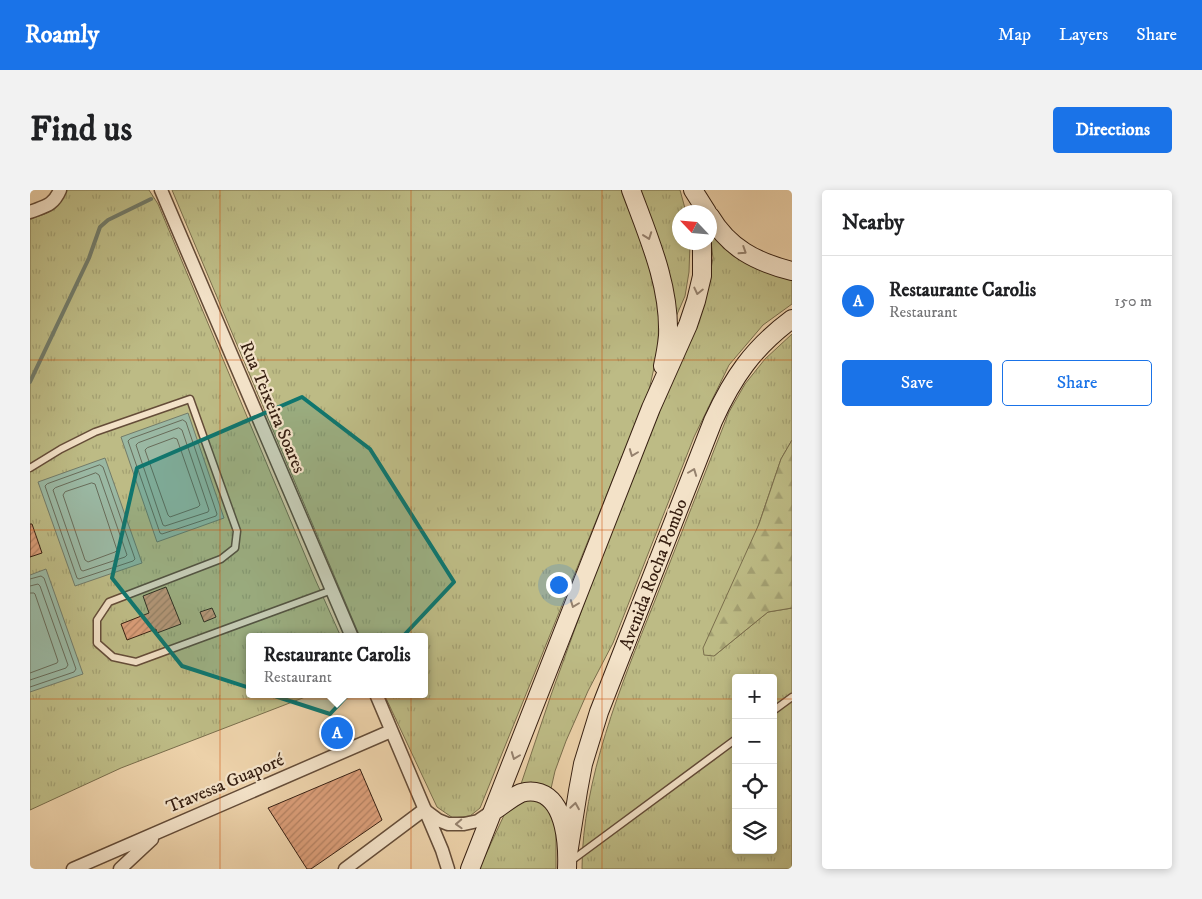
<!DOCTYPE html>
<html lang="en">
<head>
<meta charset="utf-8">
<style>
	:root { --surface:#fff; --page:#f2f2f2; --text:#202124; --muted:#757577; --line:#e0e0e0; --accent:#1a73e8 }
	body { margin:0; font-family:"IM FELL DW Pica",serif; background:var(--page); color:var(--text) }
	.controls { position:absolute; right:15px; bottom:15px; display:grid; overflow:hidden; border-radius:5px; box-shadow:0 2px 8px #0003 }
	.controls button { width:45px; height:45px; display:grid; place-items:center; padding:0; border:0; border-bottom:1px solid var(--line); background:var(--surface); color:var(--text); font:25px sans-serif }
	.compass { position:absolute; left:642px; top:15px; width:45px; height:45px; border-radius:50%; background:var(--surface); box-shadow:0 2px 8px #0003; rotate:296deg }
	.you { position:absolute; left:528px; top:394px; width:18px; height:18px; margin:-12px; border:4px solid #fff; border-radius:50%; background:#1a73e8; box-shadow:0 0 0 8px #1a73e833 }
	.badge { display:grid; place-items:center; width:32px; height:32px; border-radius:50%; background:var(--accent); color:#fff; font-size:16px; font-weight:700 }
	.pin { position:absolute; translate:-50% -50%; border:2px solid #fff; box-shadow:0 1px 5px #0006 }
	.popup { position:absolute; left:216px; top:443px; width:182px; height:65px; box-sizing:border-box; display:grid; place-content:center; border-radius:5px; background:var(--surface); filter:drop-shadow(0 1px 4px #0005); font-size:16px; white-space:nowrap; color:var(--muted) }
	.popup b { font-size:19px; color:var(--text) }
	.popup::after { content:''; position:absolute; left:50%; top:100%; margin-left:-10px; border:10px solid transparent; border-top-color:var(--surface) }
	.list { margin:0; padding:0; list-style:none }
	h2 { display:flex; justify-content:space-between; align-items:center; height:65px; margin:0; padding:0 20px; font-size:21px }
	h2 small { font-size:16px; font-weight:400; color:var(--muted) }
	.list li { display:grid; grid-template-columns:32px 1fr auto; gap:15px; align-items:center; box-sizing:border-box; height:90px; padding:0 20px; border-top:1px solid var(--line) }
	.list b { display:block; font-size:19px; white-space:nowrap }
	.list p { margin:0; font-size:16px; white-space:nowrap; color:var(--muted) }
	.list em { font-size:16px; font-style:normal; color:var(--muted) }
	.actions { display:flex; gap:10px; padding:15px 20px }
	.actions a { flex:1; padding:11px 0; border:1px solid var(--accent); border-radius:5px; text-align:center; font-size:18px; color:var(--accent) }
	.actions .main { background:var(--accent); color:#fff }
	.icon { flex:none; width:28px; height:28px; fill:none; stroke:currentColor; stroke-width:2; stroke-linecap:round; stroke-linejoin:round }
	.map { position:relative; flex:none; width:762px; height:679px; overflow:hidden; border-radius:5px }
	header { display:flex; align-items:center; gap:30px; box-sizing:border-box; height:70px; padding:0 25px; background:var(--accent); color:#fff }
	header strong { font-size:24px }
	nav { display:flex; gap:28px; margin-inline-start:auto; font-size:18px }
	.intro { display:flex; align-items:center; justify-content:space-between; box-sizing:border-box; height:120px; padding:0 30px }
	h1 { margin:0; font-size:35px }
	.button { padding:12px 22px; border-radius:5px; background:var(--accent); color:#fff; font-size:18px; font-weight:700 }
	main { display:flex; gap:30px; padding:0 30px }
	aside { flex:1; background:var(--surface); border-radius:5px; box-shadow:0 2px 8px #0003 }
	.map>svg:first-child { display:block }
	.grass { fill:url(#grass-tufts); stroke:#7a6e4c; fill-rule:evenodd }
	.forest { fill:url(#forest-firs); stroke:#7a6e4c }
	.water { fill:#9ab8a3; stroke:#727b69 }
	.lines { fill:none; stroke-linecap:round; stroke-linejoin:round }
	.shore { stroke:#686c5a; stroke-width:1 }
	.stream { stroke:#727b69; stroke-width:4 }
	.building { fill:url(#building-hatch); stroke:#372012 }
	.lane-casing { stroke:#644c38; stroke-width:9 }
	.street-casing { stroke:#644c38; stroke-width:15 }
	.secondary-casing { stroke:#372012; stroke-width:20 }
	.lane { stroke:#f3e2c8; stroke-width:6 }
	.street { stroke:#f3e2c8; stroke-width:12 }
	.secondary { stroke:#f3e2c8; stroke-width:18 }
	.oneway { stroke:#95816d }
	.marked { fill:#0f766e; fill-opacity:0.2; stroke:#0f766e; stroke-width:4; stroke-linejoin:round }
	.grid { fill:none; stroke:#cd500d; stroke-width:1; stroke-opacity:0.55 }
	.labels { text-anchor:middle; stroke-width:4.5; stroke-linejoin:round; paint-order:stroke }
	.street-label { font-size:18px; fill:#372012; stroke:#f3e2c8 }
</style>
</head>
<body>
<header>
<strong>Roamly</strong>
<nav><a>Map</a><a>Layers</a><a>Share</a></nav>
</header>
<div class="intro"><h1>Find us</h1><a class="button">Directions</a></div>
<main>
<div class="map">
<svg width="762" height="679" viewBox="0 0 762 679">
	<defs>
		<pattern id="grass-tufts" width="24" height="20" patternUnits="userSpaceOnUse" patternTransform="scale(1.25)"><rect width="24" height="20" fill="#bdbb85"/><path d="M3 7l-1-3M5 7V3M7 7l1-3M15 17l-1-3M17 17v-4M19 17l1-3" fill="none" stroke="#a3a072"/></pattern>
		<pattern id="forest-firs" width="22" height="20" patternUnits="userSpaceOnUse" patternTransform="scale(1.25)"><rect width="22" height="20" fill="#bdbb85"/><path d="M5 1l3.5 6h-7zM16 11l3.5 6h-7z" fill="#a3a072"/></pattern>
		<pattern id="building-hatch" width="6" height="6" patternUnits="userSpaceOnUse" patternTransform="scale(1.25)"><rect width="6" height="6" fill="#da9d78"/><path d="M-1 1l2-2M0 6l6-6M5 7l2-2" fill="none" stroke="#b28061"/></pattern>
	</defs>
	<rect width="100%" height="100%" fill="#edd2aa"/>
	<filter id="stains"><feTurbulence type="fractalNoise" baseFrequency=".004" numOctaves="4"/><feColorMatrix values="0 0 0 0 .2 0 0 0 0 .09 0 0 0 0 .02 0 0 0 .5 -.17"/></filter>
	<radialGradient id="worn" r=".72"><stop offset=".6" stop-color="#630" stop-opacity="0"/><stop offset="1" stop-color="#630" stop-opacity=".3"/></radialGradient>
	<!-- grass -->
	<path class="grass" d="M35,0H119L128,14L285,389L311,447H220V504H283L91,578L0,620V29C19,23 28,20 35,0Z
		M142,0H593L629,105L628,160L619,200L450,618L440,626L423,628L407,617L354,504H394V447H330Z
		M609,0H650L656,22H650V52L660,53L659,82L655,106L645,129L638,81Z
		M680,43L709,65L762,85V114L733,135L699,175L664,247L583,453L558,501L536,551L525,581L520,603L490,597L521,505L563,389L624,235L669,125L678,95L683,68Z
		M762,144V250L751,269L684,466L738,422L762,418V679H552C552,590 591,495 624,413C649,349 674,286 699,222L715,194L735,169ZM706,488H743V660H706Z
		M503,608L519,617L526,639V679H449L476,621L485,612Z"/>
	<!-- forest -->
	<path class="forest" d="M762,250V418L738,422L684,466L674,465L673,458L729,334L751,269Z"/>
	<!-- water -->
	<path class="water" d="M158,223L194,328L127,352L91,247Z
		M75,268L112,373L45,396L8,292Z
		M16,379L53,484L0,502V385Z"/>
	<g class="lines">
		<!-- shore -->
		<path class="shore" d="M153,230L156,232L187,324L186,326L132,344L130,343L98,251L100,249Z
			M149,238L152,240L179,320L178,322L135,336L133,335L106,255L108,253Z
			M144,248L147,249L170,315L168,317L140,327L138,325L115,260L117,258Z
			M70,275L73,277L105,369L103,371L49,389L47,388L15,296L17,294Z
			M66,283L69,285L97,365L95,367L53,381L51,380L23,300L25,298Z
			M62,293L65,294L87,360L85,362L58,372L55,370L33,305L35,302Z
			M0,389L11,386L14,388L46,479L44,482L0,497
			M0,396L8,394L10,396L38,475L36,478L0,490
			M0,403H4L5,404L28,471L27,473L0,483"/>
		<!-- stream -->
		<path class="stream" d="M0,192L59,68L70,37L78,30L121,9"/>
	</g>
	<!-- building -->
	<path class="building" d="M0,334H2L12,363L0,367Z
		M136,397L151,434L127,443L126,439L97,450L91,434L119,423L113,406Z
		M182,418L186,427L174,432L170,422Z
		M330,579L352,630L281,679H277L238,618Z"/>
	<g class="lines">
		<!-- lane casing -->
		<g class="lane-casing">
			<path id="lane" d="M0,278L31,259L65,242L160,209L207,341L205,358L191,369L79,412L67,430V453L83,467L106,472L302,400
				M743,521L762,507
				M541,671L706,549"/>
		</g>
		<!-- street casing -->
		<g class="street-casing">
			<path id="street" d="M131,0L322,447
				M0,22C15,16 23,16 30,0
				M346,504L412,660L418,679
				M396,621L408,630L418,634H434L448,631L464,620
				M43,679L361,541
				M90,679L122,649
				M315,679L395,619"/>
		</g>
		<!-- secondary casing -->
		<g class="secondary-casing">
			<path id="secondary" d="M601,0C618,46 640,95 638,146C637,156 635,167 633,176
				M663,0L677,22
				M680,26C699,58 726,72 762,81
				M465,620C473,615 482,607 491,603C497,601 504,601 510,603C536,612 538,656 537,679
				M538,664L548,601L553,574L569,522L683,231C703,187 723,158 762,129
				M440,679L621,218L658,135L666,111L672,86V52"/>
		</g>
		<!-- lane -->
		<use href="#lane" class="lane"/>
		<!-- street -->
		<use href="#street" class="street"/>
		<!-- secondary -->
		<use href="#secondary" class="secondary"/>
	</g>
	<!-- one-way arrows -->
	<defs><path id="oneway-chevron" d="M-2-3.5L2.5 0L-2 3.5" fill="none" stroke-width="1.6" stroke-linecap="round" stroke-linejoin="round" transform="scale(1.25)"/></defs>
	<g class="oneway">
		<use href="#oneway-chevron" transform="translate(618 46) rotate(70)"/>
		<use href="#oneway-chevron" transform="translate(713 61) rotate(33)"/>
		<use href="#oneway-chevron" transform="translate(668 101) rotate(103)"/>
		<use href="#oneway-chevron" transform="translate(603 263) rotate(111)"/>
		<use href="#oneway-chevron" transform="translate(663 282) rotate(-69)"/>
		<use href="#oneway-chevron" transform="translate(544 414) rotate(111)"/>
		<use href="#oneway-chevron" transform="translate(485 566) rotate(111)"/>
		<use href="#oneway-chevron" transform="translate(545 616) rotate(-81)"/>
		<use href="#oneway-chevron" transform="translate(429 634) rotate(178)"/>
	</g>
	<!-- marked area -->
	<path class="marked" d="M272,207L340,259L424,392L300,524L152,476L82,388L107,278Z"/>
	<!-- grid -->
	<path class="grid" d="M190,0V679M381,0V679M572,0V679M0,170H762M0,340H762M0,509H706M743,509H762"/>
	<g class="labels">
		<!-- street labels -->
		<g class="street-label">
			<text transform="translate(243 217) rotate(67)" y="6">Rua Teixeira Soares</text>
			<text transform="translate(623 384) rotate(-69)" y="6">Avenida Rocha Pombo</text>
			<text transform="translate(195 593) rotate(-23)" y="6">Travessa Guaporé</text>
		</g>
	</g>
	<rect width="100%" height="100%" filter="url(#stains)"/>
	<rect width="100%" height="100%" fill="url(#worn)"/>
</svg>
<div class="controls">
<button>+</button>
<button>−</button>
<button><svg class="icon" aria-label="locate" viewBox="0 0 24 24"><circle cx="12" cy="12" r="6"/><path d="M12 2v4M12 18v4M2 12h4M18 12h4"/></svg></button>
<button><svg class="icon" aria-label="layers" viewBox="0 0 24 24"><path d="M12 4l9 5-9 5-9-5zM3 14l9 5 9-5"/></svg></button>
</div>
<svg class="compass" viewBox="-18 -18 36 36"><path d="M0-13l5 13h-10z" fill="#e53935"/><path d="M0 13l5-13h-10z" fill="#757577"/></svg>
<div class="you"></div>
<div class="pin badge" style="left:307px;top:543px">A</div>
<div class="popup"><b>Restaurante Carolis</b>Restaurant</div>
</div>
<aside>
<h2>Nearby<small></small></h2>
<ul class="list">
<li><span class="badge">A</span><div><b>Restaurante Carolis</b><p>Restaurant</p></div><em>150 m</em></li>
</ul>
<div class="actions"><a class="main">Save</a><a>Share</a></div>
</aside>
</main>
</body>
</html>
